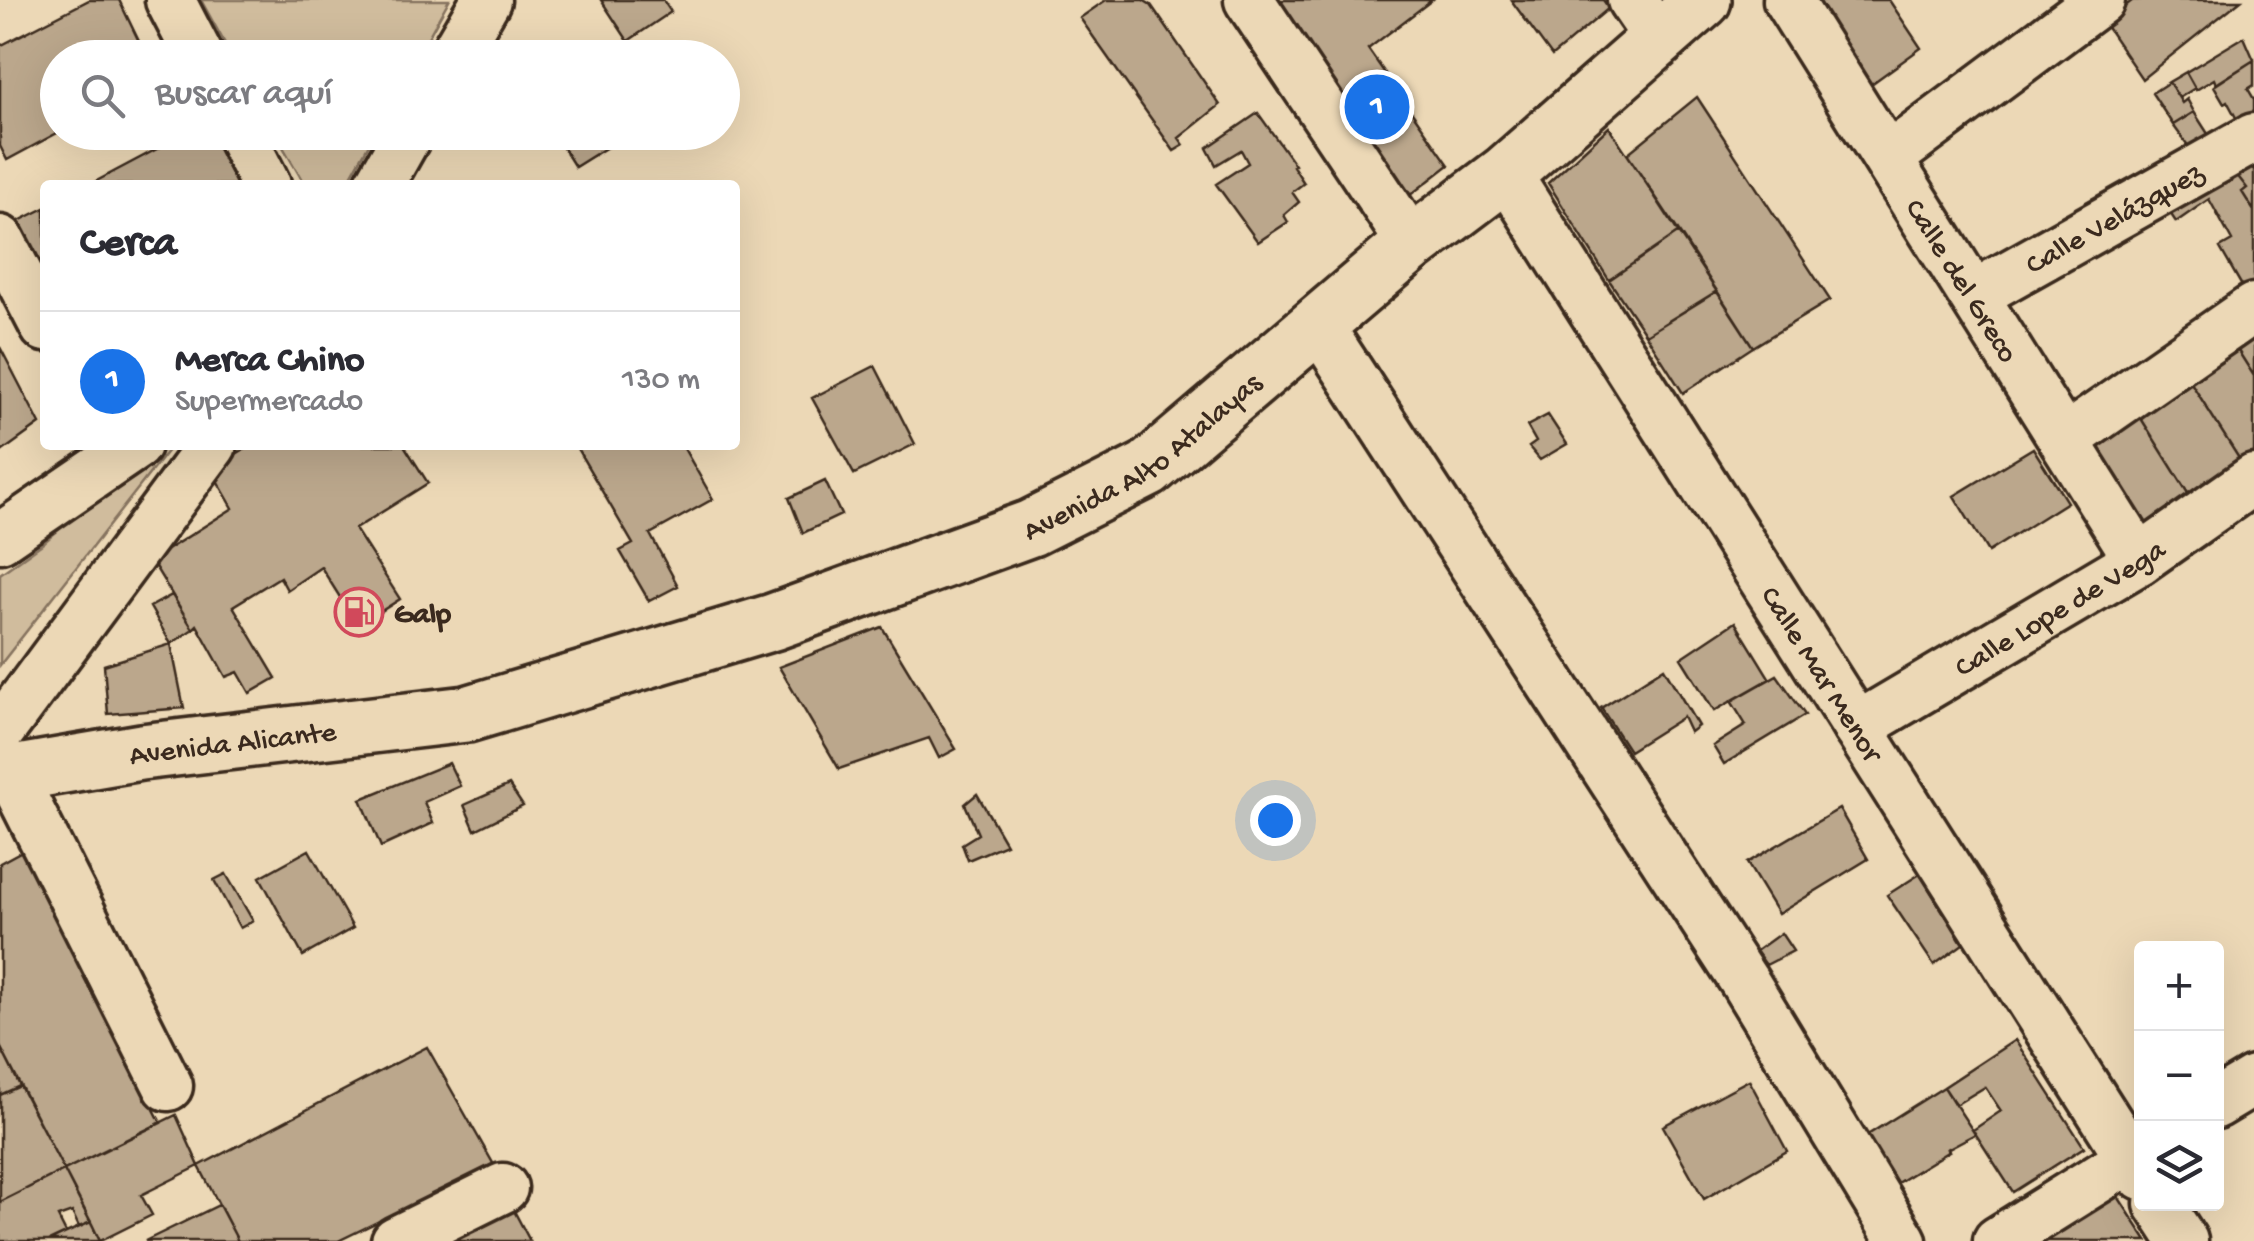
<!DOCTYPE html>
<html lang="es">
<head>
<meta charset="utf-8">
<style>
	:root { --surface:#fff; --page:#f7f7f7; --text:#2b2b33; --muted:#7c7c81; --line:#e1e1e2; --accent:#1a73e8 }
	body { margin:0; font-family:"Gochi Hand",sans-serif; background:var(--page); color:var(--text) }
	.controls { position:absolute; right:30px; bottom:30px; display:grid; overflow:hidden; border-radius:10px; box-shadow:0 10px 40px #0002 }
	.controls button { width:90px; height:90px; display:grid; place-items:center; padding:0; border:0; border-bottom:2px solid var(--line); background:var(--surface); color:var(--text); font:50px sans-serif }
	.you { position:absolute; left:1275px; top:820px; width:35px; height:35px; margin:-25px; border:8px solid #fff; border-radius:50%; background:#1a73e8; box-shadow:0 0 0 15px #1a73e833 }
	.badge { display:grid; place-items:center; width:65px; height:65px; border-radius:50%; background:var(--accent); color:#fff; font-size:32px; font-weight:700 }
	.pin { position:absolute; translate:-50% -50%; border:5px solid #fff; box-shadow:0 2px 10px #0006 }
	.list { margin:0; padding:0; list-style:none }
	h2 { display:flex; justify-content:space-between; align-items:center; height:130px; margin:0; padding:0 40px; font-size:42px }
	h2 small { font-size:32px; font-weight:400; color:var(--muted) }
	.list li { display:grid; grid-template-columns:65px 1fr auto; gap:30px; align-items:center; box-sizing:border-box; height:140px; padding:0 40px; border-top:2px solid var(--line) }
	.list b { display:block; font-size:38px; white-space:nowrap }
	.list p { margin:0; font-size:32px; white-space:nowrap; color:var(--muted) }
	.list em { font-size:32px; font-style:normal; color:var(--muted) }
	.icon { flex:none; width:55px; height:55px; fill:none; stroke:currentColor; stroke-width:2; stroke-linecap:round; stroke-linejoin:round }
	.map { position:relative; flex:none; width:2254px; height:1241px; overflow:hidden }
	.search { position:absolute; background:var(--surface); box-shadow:0 10px 40px #0002; left:40px; top:40px; width:700px; height:110px; display:flex; align-items:center; gap:25px; box-sizing:border-box; padding:0 35px; border-radius:55px; color:var(--muted); font-size:38px }
	.panel { position:absolute; background:var(--surface); box-shadow:0 10px 40px #0002; left:40px; top:180px; width:700px; height:270px; border-radius:10px }
	.map>svg:first-child { display:block }
	.green { fill:#d0bc9d; stroke:#86735e; stroke-width:2.5 }
	.building { fill:#bba78c; stroke:#3b2a1e; stroke-width:2.5 }
	.lines { fill:none; stroke-linecap:round; stroke-linejoin:round }
	.minor-casing { stroke:#3b2a1e; stroke-width:55 }
	.major-casing { stroke:#3b2a1e; stroke-width:62 }
	.minor { stroke:#ecd8b6; stroke-width:48 }
	.major { stroke:#ecd8b6; stroke-width:55 }
	.labels { text-anchor:middle; stroke-width:8; stroke-linejoin:round; paint-order:stroke }
	.street-label { font-size:30px; fill:#3b2a1e; stroke:#ecd8b6 }
	.poi-label { font-size:30px; font-weight:bold; fill:#3b2a1e; stroke:#ecd8b6; text-anchor:start }
</style>
</head>
<body>
<div class="map">
<svg width="2254" height="1241" viewBox="0 0 2254 1241">
	<rect width="100%" height="100%" fill="#ecd8b6"/>
	<filter id="ink" filterUnits="userSpaceOnUse"><feTurbulence type="fractalNoise" baseFrequency=".01" numOctaves="2"/><feDisplacementMap in="SourceGraphic" scale="20" xChannelSelector="R" yChannelSelector="G"/><feConvolveMatrix kernelMatrix="1 2 1 2 8 2 1 2 1" color-interpolation-filters="sRGB"/></filter>
	<g filter="url(#ink)">
		<!-- green -->
		<path class="green" d="M201,0H449L417,57L233,58Z
			M275,133H375L346,185H305Z
			M159,445H172L0,665V574L42,544Z"/>
		<!-- building -->
		<path class="building" d="M89,0H119L147,58H58L59,132L7,160L0,146V46Z
			M601,0H663L671,12L628,41Z
			M1106,0H1143L1151,5L1220,105L1179,138L1184,145L1174,151L1080,18Z
			M1271,0H1432L1368,49L1449,165L1409,196Z
			M1511,0H1603L1609,8L1552,56Z
			M1807,0H1889L1921,48L1863,90Z
			M2133,0H2241L2142,79L2104,23Z
			M2244,37L2254,60L2216,84L2214,79L2196,90L2186,72Z
			M2254,60V85L2248,89L2254,99V118L2240,125L2227,101L2224,103L2214,86Z
			M2186,72L2195,88L2179,98L2169,82Z
			M2169,82L2182,103L2187,99L2194,112L2173,125L2152,93Z
			M1697,97L1830,300L1753,347L1627,154Z
			M2194,112L2212,140L2192,151L2173,125Z
			M1258,113L1295,165L1293,166L1304,183L1292,192L1299,202L1284,215L1288,222L1258,242L1216,184L1248,163L1241,150L1216,165L1207,148Z
			M1609,127L1679,232L1609,280L1548,183Z
			M189,132H212L240,185H89Z
			M553,132H620L623,137L575,167Z
			M2254,158V211L2242,192L2247,188L2233,170Z
			M2233,170L2247,188L2242,192L2254,211V289L2246,293L2220,248L2232,241L2209,199L2176,222L2168,210Z
			M45,208V277L17,222Z
			M1679,232L1717,291L1646,335L1609,280Z
			M1717,291L1753,347L1683,393L1646,335Z
			M2254,332V376L2235,346Z
			M2235,346L2254,376V466L2247,471L2188,378Z
			M0,347L40,424L0,453Z
			M875,366L915,444L854,474L812,398Z
			M2188,378L2247,471L2196,506L2137,412Z
			M2137,412L2196,506L2147,539L2088,445Z
			M1548,415L1567,444L1540,460L1529,447L1536,442L1527,426Z
			M251,445H404L428,483L355,529L400,599L358,626L321,567L287,590L280,577L233,606L276,678L250,693L238,672L226,677L197,625L193,629L151,560L233,508L214,475L223,462Z
			M575,445H682L713,499L650,534L678,586L649,601L620,551L633,544Z
			M2033,448L2067,502L1988,552L1954,496Z
			M825,481L841,515L803,533L789,498Z
			M172,595L193,629L171,644L150,607Z
			M1735,622L1770,679L1714,711L1681,658Z
			M882,627L956,749L939,758L929,738L839,769L779,667Z
			M171,644L184,708L108,714L104,665Z
			M1664,668L1698,726L1690,732L1683,717L1629,751L1601,708Z
			M1777,675L1805,715L1724,764L1713,746L1746,725L1731,701Z
			M449,763L460,786L424,802L433,823L381,847L361,799Z
			M509,785L523,806L475,830L464,805Z
			M977,794L1006,844L968,860L962,844L978,834L965,804Z
			M1839,809L1868,859L1778,914L1747,863Z
			M309,850L353,928L303,956L260,877Z
			M22,851L161,1123L64,1170L0,1046V863Z
			M226,874L253,921L240,928L214,880Z
			M1920,874L1963,944L1934,965L1887,895Z
			M1781,933L1793,951L1766,965L1756,951Z
			M2015,1040L2084,1147L2013,1192L1973,1130L2001,1111L1985,1087L1955,1105L1944,1087Z
			M0,1046L20,1086L0,1095Z
			M427,1047L494,1165L338,1241H238L199,1166Z
			M1749,1080L1787,1151L1704,1199L1663,1126Z
			M20,1086L64,1170L0,1202V1095Z
			M1944,1087L1975,1134L1947,1149L1949,1151L1897,1183L1866,1136Z
			M176,1115L199,1166L141,1195L152,1215L100,1241L64,1170Z
			M64,1170L91,1222L79,1227L72,1212L58,1217L66,1233L49,1241H0V1202Z
			M2117,1195L2147,1241H2041Z
			M219,1205L238,1241H145Z
			M512,1207L530,1241H442Z
			M91,1222L100,1241H49L66,1233Z"/>
		<g class="lines">
			<!-- minor casing -->
			<g class="minor-casing">
				<g id="minor">
					<path d="M170,0L200,58"/>
					<path d="M1249,0L1412,244"/>
					<path d="M1632,0L1658,38"/>
					<path id="s1" d="M1788,0L2139,560"/>
					<path d="M452,58L486,0"/>
					<path d="M239,132L266,185"/>
					<path d="M1888,158L2100,0"/>
					<path id="s2" d="M1506,173L2142,1176"/>
					<path d="M379,185L409,132"/>
					<path d="M0,240L45,327"/>
					<path id="s3" d="M1974,295L2254,138"/>
					<path d="M1317,323L1744,981L1902,1241"/>
					<path d="M2064,440L2254,308"/>
					<path d="M0,538L136,445"/>
					<path id="s4" d="M1857,727L2139,560L2254,479"/>
					<path d="M0,731L212,445"/>
					<path d="M11,774L168,1086"/>
					<path d="M2216,1104L2254,1081"/>
					<path d="M2159,1204L2183,1241"/>
					<path d="M396,1241L503,1188"/>
					<path d="M1998,1241L2142,1151"/>
				</g>
			</g>
			<!-- major casing -->
			<g class="major-casing">
				<g id="major">
					<path id="s5" d="M0,776L141,752L467,714L773,622L1031,528L1148,469L1412,244L1506,173L1703,0"/>
				</g>
			</g>
			<!-- minor -->
			<use href="#minor" class="minor"/>
			<!-- major -->
			<use href="#major" class="major"/>
		</g>
	</g>
	<!-- icons -->
	<defs>
		<g id="fuel-ring" transform="scale(2.5)"><circle r="9.5" fill="#ecd8b6" stroke="#d1495b" stroke-width="1.5"/><path d="M-5.5-6h7V0h2V4h1.3V-2.5L3-4.5l.8-.8L6-3V5H2.5V1h-1V6h-7ZM-4.2-4.7v3.2H.2V-4.7Z" fill="#d1495b"/></g>
	</defs>
	<g fill-rule="evenodd">
		<use href="#fuel-ring" x="359" y="612"/>
	</g>
	<g class="labels">
		<!-- street labels -->
		<g class="street-label">
			<text dy="10" stroke="none"><textPath href="#s3" startOffset="160">Calle Velázquez</textPath></text>
			<text dy="10" stroke="none"><textPath href="#s1" startOffset="330">Calle del Greco</textPath></text>
			<text dy="10" stroke="none"><textPath href="#s5" startOffset="1198">Avenida Alto Atalayas</textPath></text>
			<text dy="10" stroke="none"><textPath href="#s4" startOffset="235">Calle Lope de Vega</textPath></text>
			<text dy="10" stroke="none"><textPath href="#s2" startOffset="592">Calle Mar Menor</textPath></text>
			<text dy="10" stroke="none"><textPath href="#s5" startOffset="235">Avenida Alicante</textPath></text>
		</g>
		<!-- poi labels -->
		<g class="poi-label">
			<text x="394" y="622">Galp</text>
		</g>
	</g>
</svg>
<div class="controls">
<button>+</button>
<button>−</button>
<button><svg class="icon" aria-label="layers" viewBox="0 0 24 24"><path d="M12 4l9 5-9 5-9-5zM3 14l9 5 9-5"/></svg></button>
</div>
<div class="you"></div>
<div class="pin badge" style="left:1377px;top:107px">1</div>
<div class="search"><svg class="icon" aria-label="search" viewBox="0 0 24 24"><circle cx="10" cy="10" r="6"/><path d="M15 15l6 6"/></svg>Buscar aquí</div>
<section class="panel">
<h2>Cerca<small></small></h2>
<ul class="list">
<li><span class="badge">1</span><div><b>Merca Chino</b><p>Supermercado</p></div><em>130 m</em></li>
</ul>
</section>
</div>
</body>
</html>
